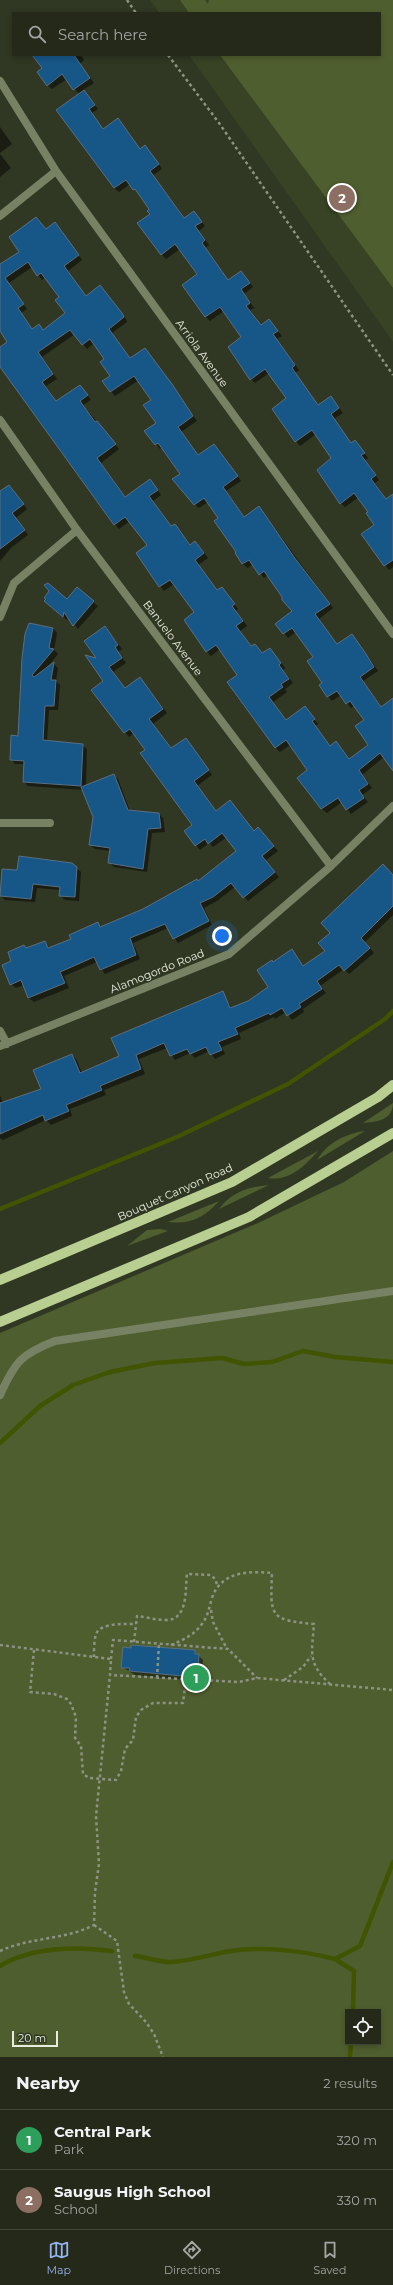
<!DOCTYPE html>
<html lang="en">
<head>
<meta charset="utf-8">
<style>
	:root { --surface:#24291a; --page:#2c3123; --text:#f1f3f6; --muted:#a3a6a2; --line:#414539; --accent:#95b2f1 }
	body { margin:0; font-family:Montserrat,sans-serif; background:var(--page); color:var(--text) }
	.controls { position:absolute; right:12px; bottom:12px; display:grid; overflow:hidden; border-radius:0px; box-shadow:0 2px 6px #0003 }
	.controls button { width:36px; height:36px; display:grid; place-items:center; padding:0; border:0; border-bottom:1px solid var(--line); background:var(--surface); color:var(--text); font:20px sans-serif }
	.scale { position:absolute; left:12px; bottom:10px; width:46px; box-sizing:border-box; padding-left:4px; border:2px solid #e7ecde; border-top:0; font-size:11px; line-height:14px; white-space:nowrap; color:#e7ecde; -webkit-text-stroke:3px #303722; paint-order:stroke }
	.you { position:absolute; left:222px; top:936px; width:14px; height:14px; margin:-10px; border:3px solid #fff; border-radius:50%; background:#1a73e8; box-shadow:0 0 0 6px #1a73e833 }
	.badge { display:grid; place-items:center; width:26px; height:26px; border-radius:50%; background:var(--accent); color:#fff; font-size:13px; font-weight:700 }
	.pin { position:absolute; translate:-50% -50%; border:2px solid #fff; box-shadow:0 1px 4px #0006 }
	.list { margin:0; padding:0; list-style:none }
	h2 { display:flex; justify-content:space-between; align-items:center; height:52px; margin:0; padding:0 16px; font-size:17px }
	h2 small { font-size:13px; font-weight:400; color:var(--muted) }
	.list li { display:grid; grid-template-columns:26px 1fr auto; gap:12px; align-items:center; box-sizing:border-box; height:60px; padding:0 16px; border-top:1px solid var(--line) }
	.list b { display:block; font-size:15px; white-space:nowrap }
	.list p { margin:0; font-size:13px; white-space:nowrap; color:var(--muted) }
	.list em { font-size:13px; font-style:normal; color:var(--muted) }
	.icon { flex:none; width:22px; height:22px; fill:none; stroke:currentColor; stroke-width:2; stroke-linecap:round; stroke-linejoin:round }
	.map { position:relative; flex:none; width:393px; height:2057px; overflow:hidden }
	.search { position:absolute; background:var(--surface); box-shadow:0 2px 6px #0003; left:12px; right:12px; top:12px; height:44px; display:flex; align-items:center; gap:10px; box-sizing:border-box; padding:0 14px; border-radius:0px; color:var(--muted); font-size:15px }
	.sheet { height:172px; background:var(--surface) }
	nav { display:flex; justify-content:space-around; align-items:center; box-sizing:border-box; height:56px; border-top:1px solid var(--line); background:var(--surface); font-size:11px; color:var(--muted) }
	nav a { display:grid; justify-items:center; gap:2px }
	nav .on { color:var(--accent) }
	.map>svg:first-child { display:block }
	.built { fill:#384225 }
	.green { fill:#4f5e2f; fill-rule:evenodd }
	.shadow { fill:#0007; fill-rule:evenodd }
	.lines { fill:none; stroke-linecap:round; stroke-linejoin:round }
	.stream { stroke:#405402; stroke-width:4.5 }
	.building { fill:#175788; stroke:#5a6e81; fill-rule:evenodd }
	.path { stroke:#8d9382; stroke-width:2.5; stroke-dasharray:3 3; stroke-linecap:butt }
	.service { stroke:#778264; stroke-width:8 }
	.minor { stroke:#778264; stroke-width:8 }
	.primary { stroke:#b9cf91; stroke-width:10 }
	.labels { text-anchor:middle; stroke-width:3; stroke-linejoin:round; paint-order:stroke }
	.street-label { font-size:11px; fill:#e7ecde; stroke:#303722 }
</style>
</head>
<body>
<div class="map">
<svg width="393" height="2057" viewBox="0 0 393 2057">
	<rect width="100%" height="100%" fill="#303722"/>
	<!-- built -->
	<path class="built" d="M150,0H393V342L189,55H380V13H159Z"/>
	<!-- green -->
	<path class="green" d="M180,0H205L208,4L209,0H393V288L220,55H380V13H189Z
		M393,1103C393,1120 377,1122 363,1123Z
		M365,1131L317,1160C328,1142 345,1134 365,1131Z
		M318,1151C306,1165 289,1182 268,1178Z
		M393,1151V2057H0V1333L258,1223L344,1182ZM348,2012H378V2042H348Z
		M269,1185L219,1209C232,1192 248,1187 269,1185Z
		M219,1201C205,1217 190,1225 168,1222Z
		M161,1229L168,1231L127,1246L147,1230Z"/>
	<!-- shadow -->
	<path class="shadow" d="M33,55H81L84,60L80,64L94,83L83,90L98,109L92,113L103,129L140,150L145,146L150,151L162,169L153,175L185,219L194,212L205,226L199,231L209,245L205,248L229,281L241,272L253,287L244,294L254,308L250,310L262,326L269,321L282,336L277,339L299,370L295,373L319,406L331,398L343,413L334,419L352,444L359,446L368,458L365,460L379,480L375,483L387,500L393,501V567L389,570L385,565L375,525L369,512L359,497L345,507L340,503L333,458L316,434L300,446L296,441L288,399L269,373L255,383L251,379L243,337L224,311L210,321L206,317L183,285L198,275L180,249L166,259L161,254L151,209L139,193L130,184L119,192L114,188L58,110L80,95L67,79L52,89L47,85L43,69Z
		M0,127L12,144L0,153Z
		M0,154L11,168L0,177Z
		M59,228L82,260L68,271L86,297L104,291L126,319L127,322L112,333L131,359L149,353L197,421L181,432L199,456L214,445L218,449L241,481L226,491L245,518L259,507L263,512L333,608L319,619L338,645L356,640L370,659L378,671L363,681L382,708L393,700V768L384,757L362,775L372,788L362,795L368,802L351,814L342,802L327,813L322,809L299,778L308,771L290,745L280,752L276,748L229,682L238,675L220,649L211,656L206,651L195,613L174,584L164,591L150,573L148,545L130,521L119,529L115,524L0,365V348L9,342L0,330V266L20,252L46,230ZM32,267L42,280L46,277L60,297L66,314L44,331L33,330L21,313L27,309L9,283ZM75,334L87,349L94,343L106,359L111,376L103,382L115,396L139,380L153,400L157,423L146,431L160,449L162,447L181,474L194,504L199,508L208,502L220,518L243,564L248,568L253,564L264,578L268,575L283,597L293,611L277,624L288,638L296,632L314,657L323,683L320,685L328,696L332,701L341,695L351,708L355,705L365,720L369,745L350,760L336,743L331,747L315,726L318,724L305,708L287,721L273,702L287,692L285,689L293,683L283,670L285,668L274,653L263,654L252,647L240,631L247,626L236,611L238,609L226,592L218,591L198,565L208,558L199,546L195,542L191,545L175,525L172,527L153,501L161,495L154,485L126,498L101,463L119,449L83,405L91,400L84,390L57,402L46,386L57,379L42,357Z
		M13,490L27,509L16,518L28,535L12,547L0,561V492Z
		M50,591L68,601L93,602L98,606L78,629L68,616L67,620L50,606Z
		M105,627L122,649L118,652L126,663L113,672L126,689L140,678L144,683L167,713L153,724L172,749L190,744L212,775L197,786L217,812L254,832L262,833L278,851L265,861L279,877L248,901L235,887L217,901L204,908L212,925L178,943L168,928L133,943L140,959L105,974L97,962L64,976L69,988L34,1002L29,998L24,985L16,988L11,984L13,961L27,949L44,942L50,948L72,939L98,923L101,927L144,910L197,880L199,882L238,851L227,837L213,847L209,843L200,850L196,845L194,825L147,750L134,733L129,737L125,732L92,690L104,681L98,659Z
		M53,628L57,633L54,650L58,654L46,669L54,664L58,668L56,681L60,685L58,710H49L47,742L82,745L87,749L86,786L113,775L118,779L130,811L159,814L163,818L165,832L152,833L147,872L114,867L109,862L111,851L95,849L90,845L94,817L84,790L28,786L24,782L25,764H15L11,759L19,737L23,658Z
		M76,868L81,872L79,901L65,900L60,895L61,890L37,888L35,902L5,900L0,895Z
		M393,876V915L365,942L374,953L349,974L344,969L320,986L326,993L303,1009L304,1012L292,1020L286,1012L275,1019L274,1017L239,1033L241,1039L222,1047L225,1054L215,1059L209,1051L195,1058L190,1053L175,1060L167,1048L139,1059L145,1074L104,1090L106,1095L70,1109L72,1116L51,1125L46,1120L3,1140L0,1138V1095L3,1103L42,1089L72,1055L76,1059L82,1073L120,1057L222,992L232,1009L248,1002L270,987L274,963L296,955L304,967L327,951Z
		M194,1651L203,1660L202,1677H197V1681L135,1675L122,1667Z"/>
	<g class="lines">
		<!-- stream -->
		<path class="stream" d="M0,1209L177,1137L288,1084L385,1019L393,1011
			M0,1443L40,1406L73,1385L110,1372L155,1363L222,1358L244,1364L272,1362L303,1351L335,1357L393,1362
			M135,1956C146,1957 162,1963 171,1962C192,1961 211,1954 231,1951C264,1946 304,1951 335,1959L360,1946L393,1862
			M335,1959L354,1971L353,2012
			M0,1966C31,1947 77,1946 112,1951
			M350,2057L351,2042"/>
	</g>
	<!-- building -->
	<path class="building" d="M32,55H74L90,78L73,90L62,74L47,86L37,72L42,68Z
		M84,90L95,105L89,109L103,129L118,118L140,149L145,145L159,164L150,171L184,218L194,211L202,222L195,226L205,240L202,243L228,280L241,271L250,283L241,289L250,303L246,306L261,325L269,319L278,331L273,334L295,365L292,368L318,405L331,396L339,408L331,414L351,443L355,440L365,453L361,455L376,475L371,479L386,499L393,494V560L384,566L361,534L374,525L366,513L368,512L354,493L340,504L317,470L331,458L312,430L295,442L272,409L286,398L265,369L250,380L228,347L241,337L220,307L205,317L182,285L197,274L175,244L161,255L137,223L150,214L147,211L149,209L135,189L133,190L126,180L114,188L56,110Z
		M36,217L46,229L55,222L79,255L64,266L86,296L100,285L122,313L124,317L109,329L130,358L145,348L172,384L193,416L178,427L198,455L214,444L238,476L223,487L244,517L259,506L294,557L330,604L315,614L337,644L352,634L366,654L374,667L360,677L381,707L393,698V771L380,753L359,770L368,784L359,790L364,798L346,810L338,798L321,809L308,792L297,778L307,770L286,740L275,748L227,682L237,675L216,645L206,652L184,620L194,612L170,580L159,587L136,553L147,545L125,517L114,525L0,367V347L7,342L0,331V264L19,252L9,237ZM28,262L37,276L41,273L59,297L55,300L65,313L43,330L39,324L32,329L18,308L24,304L5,278ZM70,330L82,345L90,339L104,359L100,362L110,376L102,381L110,392L134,376L151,400L143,405L156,423L144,431L155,445L158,443L180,474L172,479L194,505L204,498L218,518L214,521L236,552L235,553L242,564L249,560L259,575L264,571L282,597V600L292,611L275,624L283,634L292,628L313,657L307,661L322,683L319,685L327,697L337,691L346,704L350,701L364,720L355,726L368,745L349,759L336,741L330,746L312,721L315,719L305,706L286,720L269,697L283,687L281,684L289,679L279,665L281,663L270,648L262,653L255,644L251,646L236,626L243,621L232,606L235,604L222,587L217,590L195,560L204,553L195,541L190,545L175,524L171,526L149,496L158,490L150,479L125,497L97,458L116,444L97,421L95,422L80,401L88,395L80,385L56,401L42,382L53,374L38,352Z
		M9,485L24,504L12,513L25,530L0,549V491Z
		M48,583L67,599L77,587L94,601L73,626L64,612L63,617L44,601L46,599L44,598L49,591L44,585Z
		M29,623L53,628L49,648L54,649L32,675L34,677L54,662L51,680H56L54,706H45L43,740L83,744L81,786L23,782L24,761L10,760L11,735L18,736L22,658L25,634Z
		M105,626L118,645L115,647L122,658L109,667L125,688L140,677L163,709L149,719L171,748L186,738L209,770L194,781L216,811L230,800L254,831L258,827L274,846L262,856L275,872L243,898L231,883L213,897L200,903L209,921L173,939L165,924L130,938L136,955L100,970L94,957L60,972L65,983L28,998L21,980L10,985L2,965L11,961L8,952L24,945L26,948L45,941L48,948L71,939L69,935L98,922L100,927L143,909L197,879L198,881L236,851L222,833L208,844L205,839L195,846L184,831L192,825L143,757L140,753L145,750L130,729L124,733L91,690L103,681L85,655L96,658L84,641Z
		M114,774L128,810L159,813L161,828L148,829L143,869L108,863L110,848L89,845L93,817L81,787Z
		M19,856L72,863L77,867L75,897L59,896L60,887L33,884L31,899L0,896L2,869L17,870Z
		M383,864L393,875V906L361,938L370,948L344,971L339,965L317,981L322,989L299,1004L301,1007L287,1016L282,1008L270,1015L269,1013L235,1028L238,1034L218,1042L222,1050L210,1055L206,1047L190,1054L187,1049L170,1056L164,1043L136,1055L141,1069L100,1086L102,1090L66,1105L69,1111L45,1121L43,1115L0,1134V1103L41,1089L33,1070L72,1054L80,1073L119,1056L111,1038L223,991L230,1008L248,1001L268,987L257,970L272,960L273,962L292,949L303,966L325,951L318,943L330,933L321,923Z
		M131,1645L195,1650V1654H199L198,1673H193V1677L129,1671L130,1668H121L123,1647L131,1648Z"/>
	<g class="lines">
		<!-- path -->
		<path class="path" d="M127,0L136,13
			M168,55L219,123L393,375
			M211,1610L213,1622L227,1649
			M134,1642L137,1616C146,1617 156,1620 165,1620C189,1621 185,1588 187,1574L211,1575L216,1580L217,1587
			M0,1645L111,1659L110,1675L239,1682L257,1678L393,1690
			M171,1645C183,1640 194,1635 202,1624C208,1616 209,1608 212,1598C221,1571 249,1571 272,1573C270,1617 270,1620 314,1624C312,1652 307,1663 330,1684
			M34,1650L30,1692L54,1694L67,1699L71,1704L76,1717L75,1738L81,1746L83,1774L89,1778L116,1780L121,1771L125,1749L133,1740L136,1717L141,1710L153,1703H183L186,1679
			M94,1657C94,1650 94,1641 96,1634C101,1622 126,1624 136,1624
			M111,1659L113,1640L228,1649L257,1678
			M157,1678L159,1644
			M284,1680L303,1667L311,1656
			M94,1925L117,1941L124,1992L129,2004L146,2022L154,2034L163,2057
			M0,1951C30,1937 65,1940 94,1925L95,1892L99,1864L96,1816L110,1675"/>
		<!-- service -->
		<path class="service" d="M0,1395C15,1362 21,1354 55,1341L393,1291"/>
		<!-- minor -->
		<path class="minor" d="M0,81L56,171L393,634
			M0,216L56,171
			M0,420L77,530L331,866
			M0,617L14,583L77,530
			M0,823H50
			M0,1031L7,1044
			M0,1046L229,954L331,866L393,806"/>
		<!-- primary -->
		<path class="primary" d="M0,1280L232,1182L378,1097L393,1085
			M0,1322L249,1217L393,1133"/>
	</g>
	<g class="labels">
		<!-- street labels -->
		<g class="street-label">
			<text transform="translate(202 353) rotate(54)" y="4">Arriola Avenue</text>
			<text transform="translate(173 638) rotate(53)" y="4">Banuelo Avenue</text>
			<text transform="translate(157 971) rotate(-22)" y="4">Alamogordo Road</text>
			<text transform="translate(175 1192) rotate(-24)" y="4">Bouquet Canyon Road</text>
		</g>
	</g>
</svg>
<div class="controls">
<button><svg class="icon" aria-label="locate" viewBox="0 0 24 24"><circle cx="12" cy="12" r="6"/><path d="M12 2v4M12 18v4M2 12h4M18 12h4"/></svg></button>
</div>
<div class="scale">20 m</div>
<div class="you"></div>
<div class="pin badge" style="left:196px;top:1678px;background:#2e9e5b">1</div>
<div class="pin badge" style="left:342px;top:198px;background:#8d6e63">2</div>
<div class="search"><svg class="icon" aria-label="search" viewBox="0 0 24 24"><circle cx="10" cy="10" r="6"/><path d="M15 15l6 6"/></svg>Search here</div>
</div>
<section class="sheet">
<h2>Nearby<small>2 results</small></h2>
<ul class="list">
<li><span class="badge" style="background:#2e9e5b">1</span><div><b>Central Park</b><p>Park</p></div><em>320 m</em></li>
<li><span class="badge" style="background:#8d6e63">2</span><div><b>Saugus High School</b><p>School</p></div><em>330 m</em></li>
</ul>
</section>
<nav>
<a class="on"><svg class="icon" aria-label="map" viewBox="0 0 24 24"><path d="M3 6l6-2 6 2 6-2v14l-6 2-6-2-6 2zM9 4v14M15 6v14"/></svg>Map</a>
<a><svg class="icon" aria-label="directions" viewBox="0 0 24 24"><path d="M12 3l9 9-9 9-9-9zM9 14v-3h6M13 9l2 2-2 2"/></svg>Directions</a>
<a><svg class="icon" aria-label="saved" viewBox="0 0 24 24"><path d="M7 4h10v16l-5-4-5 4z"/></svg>Saved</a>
</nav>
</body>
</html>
